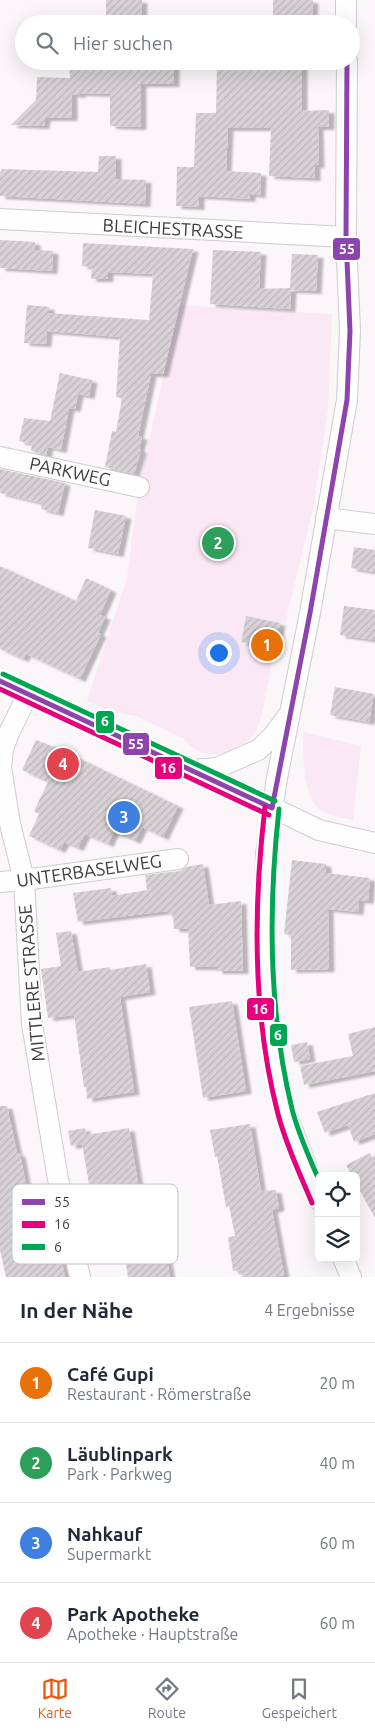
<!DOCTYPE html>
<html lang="de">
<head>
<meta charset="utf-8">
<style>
	:root { --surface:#fff; --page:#f6f6f7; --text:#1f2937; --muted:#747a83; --line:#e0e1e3; --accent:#ea580c }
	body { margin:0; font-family:Ubuntu,sans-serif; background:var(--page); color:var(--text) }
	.controls { position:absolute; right:15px; bottom:15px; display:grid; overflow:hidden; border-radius:8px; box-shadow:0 5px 20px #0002 }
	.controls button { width:45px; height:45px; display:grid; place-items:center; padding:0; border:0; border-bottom:1px solid var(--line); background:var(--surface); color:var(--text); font:25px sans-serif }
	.you { position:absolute; left:218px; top:652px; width:18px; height:18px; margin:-12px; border:4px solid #fff; border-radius:50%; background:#1a73e8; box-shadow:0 0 0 8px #1a73e833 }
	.badge { display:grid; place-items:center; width:32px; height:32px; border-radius:50%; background:var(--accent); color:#fff; font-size:16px; font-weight:700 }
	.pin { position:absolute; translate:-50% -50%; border:2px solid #fff; box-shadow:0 1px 5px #0006 }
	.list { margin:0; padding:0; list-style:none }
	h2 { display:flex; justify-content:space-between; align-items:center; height:65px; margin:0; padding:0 20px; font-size:21px }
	h2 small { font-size:16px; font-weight:400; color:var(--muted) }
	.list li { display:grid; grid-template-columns:32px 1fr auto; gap:15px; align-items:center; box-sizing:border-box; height:80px; padding:0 20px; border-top:1px solid var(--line) }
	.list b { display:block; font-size:19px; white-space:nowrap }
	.list p { margin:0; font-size:16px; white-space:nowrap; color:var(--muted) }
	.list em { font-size:16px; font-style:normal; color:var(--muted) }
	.icon { flex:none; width:28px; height:28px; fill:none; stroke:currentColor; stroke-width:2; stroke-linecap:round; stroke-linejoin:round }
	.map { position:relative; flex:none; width:375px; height:1277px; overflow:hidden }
	.search { position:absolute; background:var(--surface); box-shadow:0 5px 20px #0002; left:15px; right:15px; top:15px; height:55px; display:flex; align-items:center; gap:12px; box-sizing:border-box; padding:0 18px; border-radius:28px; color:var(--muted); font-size:19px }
	.sheet { height:385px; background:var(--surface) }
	nav { display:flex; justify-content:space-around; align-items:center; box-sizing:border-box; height:70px; border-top:1px solid var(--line); background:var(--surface); font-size:14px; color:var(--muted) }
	nav a { display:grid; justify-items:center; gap:2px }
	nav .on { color:var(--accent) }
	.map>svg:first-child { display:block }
	.green { fill:#fae8f5 }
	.building { fill:url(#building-hatch); filter:url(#shadow) }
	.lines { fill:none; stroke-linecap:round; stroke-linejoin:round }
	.minor-casing { stroke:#d1cace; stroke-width:22 }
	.minor { stroke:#fefefe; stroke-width:20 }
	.bus-1-casing { stroke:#fff; stroke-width:9 }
	.bus-2-casing { stroke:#fff; stroke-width:9 }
	.bus-3-casing { stroke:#fff; stroke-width:9 }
	.bus-1 { stroke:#8e44ad; stroke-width:5 }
	.bus-2 { stroke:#e5007d; stroke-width:5 }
	.bus-3 { stroke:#00a651; stroke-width:5 }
	.labels { text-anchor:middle; stroke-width:4; stroke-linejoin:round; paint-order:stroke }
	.street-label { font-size:18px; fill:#423a40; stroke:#fff }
	.key { fill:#fff; stroke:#c6c4c6; stroke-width:1 }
	.key-label { font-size:14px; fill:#423a40 }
	.line-badge { stroke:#fff; stroke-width:2 }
	.badge-label { font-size:14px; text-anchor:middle; font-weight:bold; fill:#fff }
</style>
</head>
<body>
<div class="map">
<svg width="375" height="1277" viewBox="0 0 375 1277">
	<defs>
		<pattern id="building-hatch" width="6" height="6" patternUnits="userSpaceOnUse" patternTransform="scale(1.25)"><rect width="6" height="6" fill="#d9d3d7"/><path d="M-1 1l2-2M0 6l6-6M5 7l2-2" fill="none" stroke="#bbb6ba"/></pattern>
		<filter id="shadow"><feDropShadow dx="5.5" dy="3" stdDeviation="1" flood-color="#0004"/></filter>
	</defs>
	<rect width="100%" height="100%" fill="#fbf6f9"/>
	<!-- green -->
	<path class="green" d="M179,305L332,314L328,410L313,508L285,624L280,623L261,718L256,731L246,743L234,750L220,754H205L193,748L184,739L136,716L108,711L87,701L127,578L139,487Z
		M303,732L361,746L353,820C344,818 334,816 326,813C300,802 304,756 303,732Z"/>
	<!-- building -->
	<path class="building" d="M106,0H142L141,22L106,21Z
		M273,0H313L312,18L273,16Z
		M69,61H174V84H141V127L111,126L110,124V94L80,93V95L72,94V118H45L44,126L11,125L36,100L37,77L70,78Z
		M217,61H249V64H302V111L329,110V127H318L319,165H315V178L269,176L271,128H228L226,171L261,173L260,195L250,194V199L199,196V207L176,206L177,167H194L196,113H216Z
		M99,156H116V179L146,180L145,204L0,196V173L2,169L98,172Z
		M0,240L35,242V250L53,251L52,271L0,268Z
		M83,243L193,249L163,374H151L138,436L142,437L139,448L141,451L134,474L105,467L112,431L116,432L122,398L116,397L120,337L47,331L46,344L24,343L27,305L49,307V313L149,320L153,274L108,272V279H91L92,267L82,266Z
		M213,250L261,252L259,289L290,288L292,254L318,255L316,291L291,290L290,309L210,304Z
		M60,373L92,380L89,396L78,394L75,409L69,408L61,450L48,447L46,455L31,451L32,444L19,441L24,418L50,421Z
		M0,469L65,483L58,513L41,509L42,503L0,493Z
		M95,510L126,516L118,554L88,548Z
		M354,547L375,550V572L351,568Z
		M0,566L76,601L86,578L111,590L100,615L105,617L98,633L101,634L80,679L26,654L23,659L0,649Z
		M344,606L375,610V640L340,635Z
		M246,616L280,623L275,649L241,642Z
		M335,687L374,694L369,722L330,715Z
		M36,740L64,751L178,806L163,837L142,827L135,841L114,831L108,844L85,834L78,848L64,842L60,850L29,836L39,814L34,811L48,782L22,770Z
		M292,860L326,864V873L370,878L368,901L359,900L358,912L328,909L329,969L291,970V935L284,934Z
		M203,864L209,905L241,901L243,971H217V967H190L188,929H174L173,914L167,915V911L78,922L73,893L111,888L112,896L147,890L145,875L180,871L186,867Z
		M71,931L78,972L110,967V970L146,964L150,992L120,997L134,1092L87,1099L86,1087H84L74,1015L48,1018L41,969L61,966L56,933Z
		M232,1001L246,1091L203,1098L189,1007Z
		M375,1027V1071L304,1085L300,1066L353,1056L348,1034Z
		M307,1042L310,1059L294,1062L291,1045Z
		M375,1093V1134L354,1142L348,1125L325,1133L317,1112Z
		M0,1106H7L17,1153L20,1154L28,1195L27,1197L29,1206L27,1207L33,1239L56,1235L65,1277H6L0,1250Z
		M250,1124L261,1191L276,1190L279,1208L272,1210L284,1275L271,1277H242L241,1270L233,1271L228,1237L235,1236L229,1206L226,1207L217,1156L215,1157L210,1130Z
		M85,1128L86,1135L129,1128L147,1240L163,1237L170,1277H128L118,1215L105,1217L103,1206L93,1207L82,1144L71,1146L68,1131Z
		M370,1153L375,1162V1218L356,1184V1176H352L346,1165Z"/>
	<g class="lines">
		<!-- minor casing -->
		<g class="minor-casing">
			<path id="minor" d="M346,24V0
				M0,219L346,237
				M0,457L139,487
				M326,518L375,524
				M0,681L234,789L319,830L375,843
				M28,694L9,733L3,749L1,767L10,824L24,880L32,1024L58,1179L80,1277
				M193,770L217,768L258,750L273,736L287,717
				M0,882L24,880L178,859
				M319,1200L286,1113L276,1069L270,1028L264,948L266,854L277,778L310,613L347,400L350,331L346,237L347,61
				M343,1258L351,1277"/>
		</g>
		<!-- minor -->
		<use href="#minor" class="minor"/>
		<!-- bus-1 casing -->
		<g class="bus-1-casing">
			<path id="bus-1" d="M0,681L272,808
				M272,808L310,613L347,400L350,331L346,237L347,61"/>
		</g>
		<!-- bus-2 casing -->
		<g class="bus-2-casing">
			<path id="bus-2" d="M0,689L269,815
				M265,807C253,909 252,1014 278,1114C286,1145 300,1174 312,1203"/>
		</g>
		<!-- bus-3 casing -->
		<g class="bus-3-casing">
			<path id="bus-3" d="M3,674L275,801
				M279,809C268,909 268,1010 292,1109C298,1133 309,1157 319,1180"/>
		</g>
		<!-- bus-1 -->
		<use href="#bus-1" class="bus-1"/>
		<!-- bus-2 -->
		<use href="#bus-2" class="bus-2"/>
		<!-- bus-3 -->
		<use href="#bus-3" class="bus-3"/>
	</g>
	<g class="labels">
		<!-- street labels -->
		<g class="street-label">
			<text transform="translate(173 229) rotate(3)" y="6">BLEICHESTRASSE</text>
			<text transform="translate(70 472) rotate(12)" y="6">PARKWEG</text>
			<text transform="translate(89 871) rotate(-8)" y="6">UNTERBASELWEG</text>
			<text transform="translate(32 983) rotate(-95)" y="6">MITTLERE STRASSE</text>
		</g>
	</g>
	<!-- legend -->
	<rect x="12" y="1184" width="166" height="80" rx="8" class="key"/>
	<rect x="22" y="1199" width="23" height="6" fill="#8e44ad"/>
	<rect x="22" y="1221" width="23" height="7" fill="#e5007d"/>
	<rect x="22" y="1244" width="23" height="6" fill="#00a651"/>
	<g class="key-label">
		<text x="54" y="1207">55</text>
		<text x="54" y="1229">16</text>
		<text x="54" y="1252">6</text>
	</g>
	<g class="line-badge">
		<rect x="332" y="237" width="29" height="24" rx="5" fill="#8e44ad"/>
		<rect x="95" y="710" width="20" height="24" rx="5" fill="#00a651"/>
		<rect x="122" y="732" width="28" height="24" rx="5" fill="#8e44ad"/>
		<rect x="154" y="756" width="29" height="24" rx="5" fill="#e5007d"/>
		<rect x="246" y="997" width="29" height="24" rx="5" fill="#e5007d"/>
		<rect x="269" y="1023" width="19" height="24" rx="5" fill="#00a651"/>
	</g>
	<g class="badge-label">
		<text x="347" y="254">55</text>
		<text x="105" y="726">6</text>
		<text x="136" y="749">55</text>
		<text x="168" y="773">16</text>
		<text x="260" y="1014">16</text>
		<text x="278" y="1040">6</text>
	</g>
</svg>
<div class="controls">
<button><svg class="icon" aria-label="locate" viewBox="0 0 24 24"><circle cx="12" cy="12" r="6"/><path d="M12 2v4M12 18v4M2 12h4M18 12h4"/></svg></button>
<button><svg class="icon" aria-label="layers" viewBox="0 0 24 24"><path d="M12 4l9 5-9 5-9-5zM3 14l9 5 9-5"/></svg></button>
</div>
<div class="you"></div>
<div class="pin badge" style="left:267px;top:645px;background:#e8710a">1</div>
<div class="pin badge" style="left:218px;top:543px;background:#2e9e5b">2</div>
<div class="pin badge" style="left:124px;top:817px;background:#3f7fe0">3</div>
<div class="pin badge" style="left:63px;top:764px;background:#e0444e">4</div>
<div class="search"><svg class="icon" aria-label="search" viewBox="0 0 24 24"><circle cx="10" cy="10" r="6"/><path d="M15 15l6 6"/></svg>Hier suchen</div>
</div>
<section class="sheet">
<h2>In der Nähe<small>4 Ergebnisse</small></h2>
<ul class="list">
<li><span class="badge" style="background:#e8710a">1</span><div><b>Café Gupi</b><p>Restaurant · Römerstraße</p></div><em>20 m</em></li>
<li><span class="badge" style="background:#2e9e5b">2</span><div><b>Läublinpark</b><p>Park · Parkweg</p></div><em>40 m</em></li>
<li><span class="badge" style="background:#3f7fe0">3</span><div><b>Nahkauf</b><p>Supermarkt</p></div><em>60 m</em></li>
<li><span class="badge" style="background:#e0444e">4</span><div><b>Park Apotheke</b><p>Apotheke · Hauptstraße</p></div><em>60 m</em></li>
</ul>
</section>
<nav>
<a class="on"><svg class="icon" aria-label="map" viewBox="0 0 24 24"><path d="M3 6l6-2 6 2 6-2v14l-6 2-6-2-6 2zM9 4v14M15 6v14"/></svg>Karte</a>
<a><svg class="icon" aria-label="directions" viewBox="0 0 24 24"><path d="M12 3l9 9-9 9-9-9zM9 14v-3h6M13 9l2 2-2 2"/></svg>Route</a>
<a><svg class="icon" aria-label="saved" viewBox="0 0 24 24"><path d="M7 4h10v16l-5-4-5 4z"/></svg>Gespeichert</a>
</nav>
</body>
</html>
